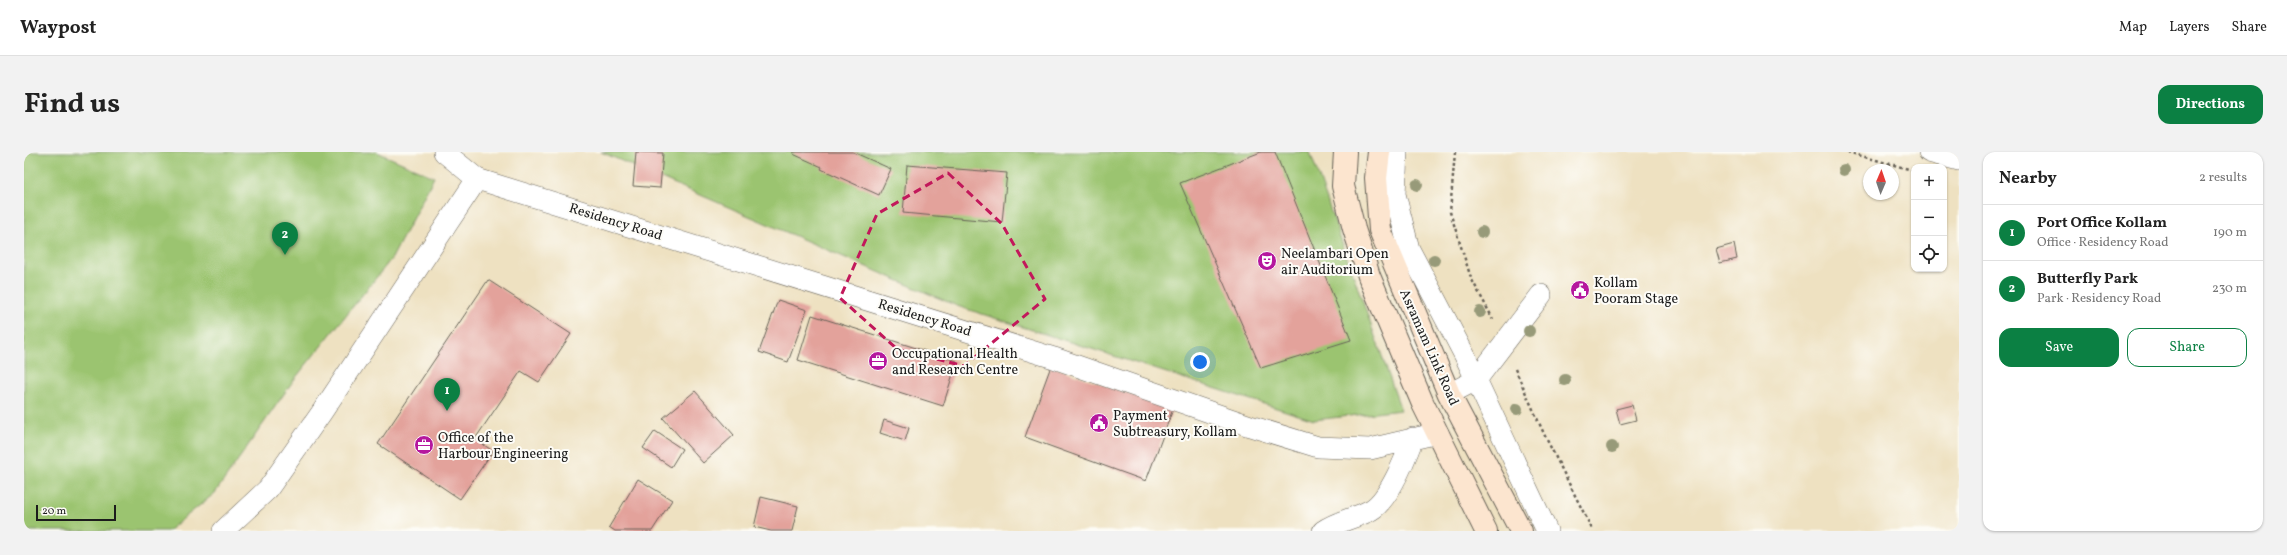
<!DOCTYPE html>
<html lang="en">
<head>
<meta charset="utf-8">
<style>
	:root { --surface:#fff; --page:#f2f2f2; --text:#222; --muted:#767676; --line:#e0e0e0; --accent:#0b8043 }
	body { margin:0; font-family:Vollkorn,serif; background:var(--page); color:var(--text) }
	.controls { position:absolute; right:12px; top:12px; display:grid; overflow:hidden; border-radius:8px; box-shadow:0 1px 3px #0004 }
	.controls button { width:36px; height:36px; display:grid; place-items:center; padding:0; border:0; border-bottom:1px solid var(--line); background:var(--surface); color:var(--text); font:20px sans-serif }
	.compass { position:absolute; left:1839px; top:12px; width:36px; height:36px; border-radius:50%; background:var(--surface); box-shadow:0 1px 3px #0004; rotate:2deg }
	.scale { position:absolute; left:12px; bottom:10px; width:80px; box-sizing:border-box; padding-left:4px; border:2px solid #1c1c1c; border-top:0; font-size:11px; line-height:14px; white-space:nowrap; color:#1c1c1c; -webkit-text-stroke:3px #fdfcf7; paint-order:stroke }
	.you { position:absolute; left:1176px; top:210px; width:14px; height:14px; margin:-10px; border:3px solid #fff; border-radius:50%; background:#1a73e8; box-shadow:0 0 0 6px #1a73e833 }
	.badge { display:grid; place-items:center; width:26px; height:26px; border-radius:50%; background:var(--accent); color:#fff; font-size:13px; font-weight:700 }
	.pin { position:absolute; translate:-50% -33px; filter:drop-shadow(0 1px 2px #0008) }
	.pin::after { content:''; position:absolute; top:21px; width:14px; height:12px; background:inherit; clip-path:polygon(0 0,100% 0,50% 100%) }
	.list { margin:0; padding:0; list-style:none }
	h2 { display:flex; justify-content:space-between; align-items:center; height:52px; margin:0; padding:0 16px; font-size:17px }
	h2 small { font-size:13px; font-weight:400; color:var(--muted) }
	.list li { display:grid; grid-template-columns:26px 1fr auto; gap:12px; align-items:center; box-sizing:border-box; height:56px; padding:0 16px; border-top:1px solid var(--line) }
	.list b { display:block; font-size:15px; white-space:nowrap }
	.list p { margin:0; font-size:13px; white-space:nowrap; color:var(--muted) }
	.list em { font-size:13px; font-style:normal; color:var(--muted) }
	.actions { display:flex; gap:8px; padding:12px 16px }
	.actions a { flex:1; padding:9px 0; border:1px solid var(--accent); border-radius:12px; text-align:center; font-size:14px; color:var(--accent) }
	.actions .main { background:var(--accent); color:#fff }
	.icon { flex:none; width:22px; height:22px; fill:none; stroke:currentColor; stroke-width:2; stroke-linecap:round; stroke-linejoin:round }
	.map { position:relative; flex:none; width:1935px; height:379px; overflow:hidden; border-radius:12px }
	header { display:flex; align-items:center; gap:24px; box-sizing:border-box; height:56px; padding:0 20px; background:var(--surface); border-bottom:1px solid var(--line) }
	header strong { font-size:19px }
	nav { display:flex; gap:22px; margin-inline-start:auto; font-size:14px }
	.intro { display:flex; align-items:center; justify-content:space-between; box-sizing:border-box; height:96px; padding:0 24px }
	h1 { margin:0; font-size:28px }
	.button { padding:10px 18px; border-radius:12px; background:var(--accent); color:#fff; font-size:14px; font-weight:700 }
	main { display:flex; gap:24px; padding:0 24px }
	aside { flex:1; background:var(--surface); border-radius:12px; box-shadow:0 1px 3px #0004 }
	.map>svg:first-child { display:block }
	.green { fill:#9bc470; stroke:#5c7046 }
	.building { fill:#e3a29b }
	.lines { fill:none; stroke-linecap:round; stroke-linejoin:round }
	.street-casing { stroke:#666156; stroke-width:22 }
	.secondary-casing { stroke:#666156; stroke-width:24 }
	.path { stroke:#666156; stroke-width:2.5; stroke-dasharray:3 3; stroke-linecap:butt }
	.street { stroke:#fff; stroke-width:21 }
	.secondary { stroke:#fce5cf; stroke-width:22 }
	.tree { fill:#979a79 }
	.marked { fill:none; stroke:#c2185b; stroke-width:3; stroke-dasharray:8 5; stroke-linejoin:round }
	.labels { text-anchor:middle; stroke-width:4; stroke-linejoin:round; paint-order:stroke }
	.street-label { font-size:14px; fill:#1c1c1c; stroke:#fdfcf7 }
	.poi-label { font-size:14px; fill:#1c1c1c; stroke:#fdfcf7; text-anchor:start }
</style>
</head>
<body>
<header>
<strong>Waypost</strong>
<nav><a>Map</a><a>Layers</a><a>Share</a></nav>
</header>
<div class="intro"><h1>Find us</h1><a class="button">Directions</a></div>
<main>
<div class="map">
<svg width="1935" height="379" viewBox="0 0 1935 379">
	<rect width="100%" height="100%" fill="#fdfcf7"/>
	<filter id="ink" filterUnits="userSpaceOnUse"><feTurbulence type="fractalNoise" baseFrequency=".025" numOctaves="2"/><feDisplacementMap in="SourceGraphic" scale="8" xChannelSelector="R" yChannelSelector="G"/><feConvolveMatrix kernelMatrix="1 2 1 2 8 2 1 2 1" color-interpolation-filters="sRGB"/></filter>
	<filter id="wash" filterUnits="userSpaceOnUse"><feTurbulence type="fractalNoise" baseFrequency=".012" numOctaves="4" result="noise"/><feDisplacementMap in="SourceGraphic" scale="16" xChannelSelector="R" yChannelSelector="G"/><feGaussianBlur stdDeviation="0.9" result="paint"/><feColorMatrix in="noise" values="0 0 0 0 0 0 0 0 0 0 0 0 0 0 0 0 0 1.4 0 .05"/><feComposite in="paint" operator="in"/></filter>
	<g filter="url(#wash)">
		<rect width="100%" height="100%" fill="#eee1c1"/>
		<!-- green -->
		<path class="green" d="M0,0H353L410,25L368,106L269,229L191,341L144,379H0Z
			M577,0H1286L1377,258L1290,268L933,154Z"/>
		<g id="blocks">
			<!-- building -->
			<path class="building" d="M612,0L639,1L636,36L609,34Z
				M770,0H829L867,17L855,43L797,17L798,15L769,2Z
				M1237,0H1251L1327,188L1237,216L1156,31Z
				M883,13L983,21L978,70L879,61Z
				M1710,92L1713,107L1696,111L1692,97Z
				M464,128L547,182L515,230L497,219L451,287L469,299L436,347L354,292Z
				M754,148L783,158L764,210L735,200Z
				M788,163L933,209L919,254L774,208Z
				M1027,214L1149,257L1122,329L1001,285Z
				M671,239L710,283L679,311L639,266Z
				M1608,253L1612,268L1596,272L1592,257Z
				M860,268L885,276L881,289L856,281Z
				M631,279L658,297L647,315L619,296Z
				M614,327L648,348L628,379H591L585,375Z
				M737,345L774,354L768,379H747L730,375Z"/>
		</g>
	</g>
	<g filter="url(#ink)">
		<use href="#blocks" fill-opacity="0" stroke="#666156" stroke-width="1"/>
		<g class="lines">
			<!-- street casing -->
			<g class="street-casing">
				<path id="street" d="M420,0L453,27L1030,206L1226,274L1294,295L1346,297L1414,281
					M1373,0L1371,42L1385,97L1441,204L1523,379
					M1905,0L1935,8
					M1425,242L1452,228L1517,143
					M199,379L244,337L298,260L453,27
					M1299,379C1313,369 1332,366 1347,358C1365,348 1382,305 1389,286"/>
			</g>
			<!-- secondary casing -->
			<g class="secondary-casing">
				<path id="secondary" d="M1321,0L1319,34L1330,77L1345,124L1399,252L1462,379
					M1355,0L1352,26L1356,78L1425,242L1497,379"/>
			</g>
			<!-- path -->
			<path class="path" d="M1431,0L1426,60L1447,126L1469,167
				M1823,0L1888,18
				M1491,217L1521,284L1569,379"/>
			<!-- street -->
			<use href="#street" class="street"/>
			<!-- secondary -->
			<use href="#secondary" class="secondary"/>
		</g>
		<!-- trees -->
		<g class="tree">
			<circle cx="1820" cy="18" r="6"/>
			<circle cx="1393" cy="33" r="6"/>
			<circle cx="1458" cy="80" r="6"/>
			<circle cx="1410" cy="108" r="6"/>
			<circle cx="1456" cy="160" r="6"/>
			<circle cx="1505" cy="179" r="6"/>
			<circle cx="1541" cy="228" r="6"/>
			<circle cx="1493" cy="257" r="6"/>
			<circle cx="1588" cy="295" r="6"/>
		</g>
	</g>
	<!-- marked area -->
	<path class="marked" d="M924,21L978,72L1021,147L940,214L873,197L816,146L853,62Z"/>
	<!-- icons -->
	<defs>
		<g id="theatre-disc" transform="scale(1)"><circle r="9.5" fill="#b5179e" stroke="#fdfcf7"/><path d="M-5-5.5Q0-4 5-5.5V0Q5 5 0 6Q-5 5-5 0ZM-3.3-2.5H-1v1.5H-3.3ZM1-2.5H3.3v1.5H1ZM-2.8 1Q0 5.5 2.8 1Z" fill="#fff"/></g>
		<g id="civic-disc" transform="scale(1)"><circle r="9.5" fill="#b5179e" stroke="#fdfcf7"/><path d="M-.6-6.5H3V-4.5H.6V-3L4-1V1h2V6H-6V1h2V-1L-.6-3ZM-1.2 2.5V6h2.4V2.5Z" fill="#fff"/></g>
		<g id="office-disc" transform="scale(1)"><circle r="9.5" fill="#b5179e" stroke="#fdfcf7"/><path d="M-6-3h4V-5.5h4V-3h4V5H-6ZM-1-4.5V-3h2v-1.5ZM-6 0V1H6V0Z" fill="#fff"/></g>
	</defs>
	<g fill-rule="evenodd">
		<use href="#theatre-disc" x="1243" y="109"/>
		<use href="#civic-disc" x="1556" y="138"/>
		<use href="#office-disc" x="854" y="209"/>
		<use href="#civic-disc" x="1075" y="271"/>
		<use href="#office-disc" x="400" y="293"/>
	</g>
	<g class="labels">
		<!-- street labels -->
		<g class="street-label">
			<text transform="translate(592 69) rotate(17)" y="5">Residency Road</text>
			<text transform="translate(901 165) rotate(17)" y="5">Residency Road</text>
			<text transform="translate(1406 195) rotate(66)" y="5">Asramam Link Road</text>
		</g>
		<!-- poi labels -->
		<g class="poi-label">
			<text x="1257" y="106">Neelambari Open<tspan x="1257" dy="16">air Auditorium</tspan></text>
			<text x="1570" y="135">Kollam<tspan x="1570" dy="16">Pooram Stage</tspan></text>
			<text x="868" y="206">Occupational Health<tspan x="868" dy="16">and Research Centre</tspan></text>
			<text x="1089" y="268">Payment<tspan x="1089" dy="16">Subtreasury, Kollam</tspan></text>
			<text x="414" y="290">Office of the<tspan x="414" dy="16">Harbour Engineering</tspan></text>
		</g>
	</g>
</svg>
<div class="controls">
<button>+</button>
<button>−</button>
<button><svg class="icon" aria-label="locate" viewBox="0 0 24 24"><circle cx="12" cy="12" r="6"/><path d="M12 2v4M12 18v4M2 12h4M18 12h4"/></svg></button>
</div>
<svg class="compass" viewBox="-18 -18 36 36"><path d="M0-13l5 13h-10z" fill="#e53935"/><path d="M0 13l5-13h-10z" fill="#767676"/></svg>
<div class="scale">20 m</div>
<div class="you"></div>
<div class="pin badge" style="left:423px;top:259px">1</div>
<div class="pin badge" style="left:261px;top:103px">2</div>
</div>
<aside>
<h2>Nearby<small>2 results</small></h2>
<ul class="list">
<li><span class="badge">1</span><div><b>Port Office Kollam</b><p>Office · Residency Road</p></div><em>190 m</em></li>
<li><span class="badge">2</span><div><b>Butterfly Park</b><p>Park · Residency Road</p></div><em>230 m</em></li>
</ul>
<div class="actions"><a class="main">Save</a><a>Share</a></div>
</aside>
</main>
</body>
</html>
